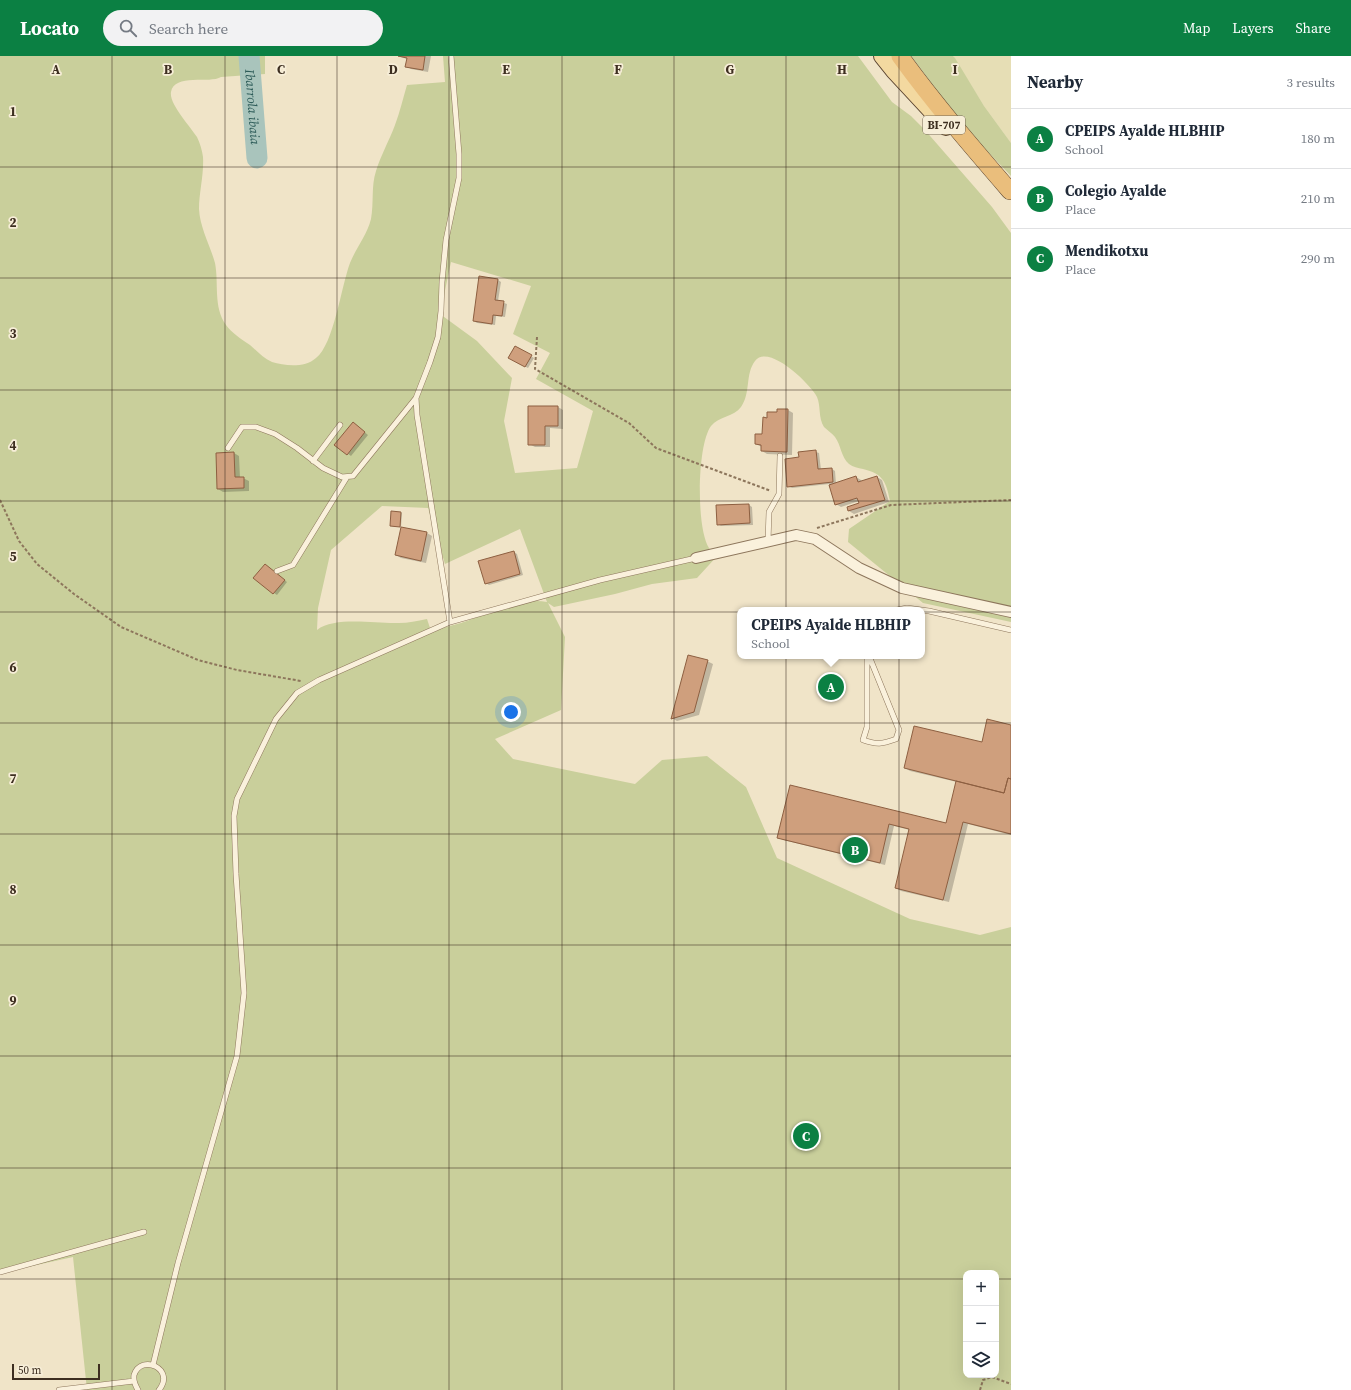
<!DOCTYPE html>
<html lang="en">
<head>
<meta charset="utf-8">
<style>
	:root { --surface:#fff; --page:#f2f2f3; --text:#1f2937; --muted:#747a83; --line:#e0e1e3; --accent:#0b8043 }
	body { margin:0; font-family:"Source Serif 4",serif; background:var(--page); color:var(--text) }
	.controls { position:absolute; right:12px; bottom:12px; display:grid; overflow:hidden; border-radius:8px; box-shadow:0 4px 16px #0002 }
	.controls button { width:36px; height:36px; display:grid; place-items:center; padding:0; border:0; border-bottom:1px solid var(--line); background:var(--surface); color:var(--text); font:20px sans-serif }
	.scale { position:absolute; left:12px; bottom:10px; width:88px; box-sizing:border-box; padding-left:4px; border:2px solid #3d2e20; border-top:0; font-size:11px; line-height:14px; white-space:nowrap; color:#3d2e20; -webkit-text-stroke:3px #f7eed8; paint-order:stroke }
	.you { position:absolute; left:511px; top:656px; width:14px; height:14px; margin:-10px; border:3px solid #fff; border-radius:50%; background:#1a73e8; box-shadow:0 0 0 6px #1a73e833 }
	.badge { display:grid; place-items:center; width:26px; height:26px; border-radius:50%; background:var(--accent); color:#fff; font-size:13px; font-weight:700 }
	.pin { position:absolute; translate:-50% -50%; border:2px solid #fff; box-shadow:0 1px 4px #0006 }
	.popup { position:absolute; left:737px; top:551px; width:188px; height:52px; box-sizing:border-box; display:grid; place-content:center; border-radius:8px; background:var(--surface); filter:drop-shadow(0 1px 3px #0005); font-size:13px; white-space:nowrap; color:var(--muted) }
	.popup b { font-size:15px; color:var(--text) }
	.popup::after { content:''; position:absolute; left:50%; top:100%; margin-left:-8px; border:8px solid transparent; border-top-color:var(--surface) }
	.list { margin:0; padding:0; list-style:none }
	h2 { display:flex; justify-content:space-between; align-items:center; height:52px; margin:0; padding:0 16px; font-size:17px }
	h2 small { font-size:13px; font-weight:400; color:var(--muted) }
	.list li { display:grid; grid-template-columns:26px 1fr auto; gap:12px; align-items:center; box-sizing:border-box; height:60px; padding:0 16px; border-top:1px solid var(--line) }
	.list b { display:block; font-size:15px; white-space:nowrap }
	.list p { margin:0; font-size:13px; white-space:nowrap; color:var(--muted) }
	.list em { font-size:13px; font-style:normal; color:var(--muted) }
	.icon { flex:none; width:22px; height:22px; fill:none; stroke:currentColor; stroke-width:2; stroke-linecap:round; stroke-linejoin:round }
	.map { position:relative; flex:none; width:1011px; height:1334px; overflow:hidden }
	header { display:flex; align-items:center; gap:24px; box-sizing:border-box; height:56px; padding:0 20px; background:var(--accent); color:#fff }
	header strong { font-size:19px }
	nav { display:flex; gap:22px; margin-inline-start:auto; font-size:14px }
	.search { width:280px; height:36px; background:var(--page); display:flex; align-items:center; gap:10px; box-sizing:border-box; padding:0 14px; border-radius:22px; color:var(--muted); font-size:15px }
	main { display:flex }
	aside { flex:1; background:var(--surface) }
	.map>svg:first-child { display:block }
	.farmland { fill:#e6deb5 }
	.green { fill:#c9cf9b; fill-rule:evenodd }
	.shadow { fill:#0003 }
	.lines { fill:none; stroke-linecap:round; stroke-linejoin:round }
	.river { stroke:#a9c4bc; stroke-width:21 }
	.building { fill:#cf9f7d; stroke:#8d5f41 }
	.service-casing { stroke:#8d765c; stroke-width:6 }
	.minor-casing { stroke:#8d765c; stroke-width:12 }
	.primary-casing { stroke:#5b4430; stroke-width:18 }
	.trunk-casing { stroke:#5b4430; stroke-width:18 }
	.path { stroke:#8d765c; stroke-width:2; stroke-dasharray:3 2; stroke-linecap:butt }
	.service { stroke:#faf1dc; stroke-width:5 }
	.minor { stroke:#faf1dc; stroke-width:10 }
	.primary { stroke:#f3d9a0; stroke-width:16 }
	.trunk { stroke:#eabe7c; stroke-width:17 }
	.grid { fill:none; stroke:#3d2e20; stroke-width:1; stroke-opacity:0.55 }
	.labels { text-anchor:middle; stroke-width:3.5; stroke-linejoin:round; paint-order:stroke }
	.shield { fill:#f7eed8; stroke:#756857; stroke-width:1 }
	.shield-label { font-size:11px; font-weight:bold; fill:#3d2e20 }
	.water-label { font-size:13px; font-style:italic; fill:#2f5d5a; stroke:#f7eed8 }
	.grid-label { font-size:13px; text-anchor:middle; font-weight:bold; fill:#3d2e20; stroke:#f7eed8; stroke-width:3.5; stroke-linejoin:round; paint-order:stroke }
</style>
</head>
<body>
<header>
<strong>Locato</strong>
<div class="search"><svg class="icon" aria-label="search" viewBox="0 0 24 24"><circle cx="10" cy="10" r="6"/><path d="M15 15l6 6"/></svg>Search here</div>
<nav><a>Map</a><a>Layers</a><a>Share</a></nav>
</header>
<main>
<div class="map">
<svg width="1011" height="1334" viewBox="0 0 1011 1334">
	<rect width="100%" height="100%" fill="#f0e4c8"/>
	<!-- farmland -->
	<path class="farmland" d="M953,0H1011V87L984,50Z"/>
	<!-- green -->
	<path class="green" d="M0,0H265V18L221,21C210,28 174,17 171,36C169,48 190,70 197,81C200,87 202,94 203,101C204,119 199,136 199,153C200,172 210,189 215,207C219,227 213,251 226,269C232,277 241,283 250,289C257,295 263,302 272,306C285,310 305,312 316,302C334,288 341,231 350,207C356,192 367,179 371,163C374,147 371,130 376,115C381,99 389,85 395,69C400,56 403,42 407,29L445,26L443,0H858L892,46L911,60L924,73L992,151L1011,177V566L923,547L848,486L849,473L890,445C886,425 883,418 863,413C858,412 853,411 849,408C841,401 841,389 835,381C832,377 827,374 824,371C818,362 821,350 817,341C811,329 769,287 755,305C745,318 751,337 741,351C734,361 719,360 711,370C697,389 696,472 709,492C711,496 715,497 719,498L697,522L652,528L615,538L554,551L548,547L565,581L561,654L495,683L513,703L635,728L662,704L707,700L746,731L777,802L910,863L980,879L1011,871V1334H87L73,1201L0,1217ZM451,206L531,230L513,278L550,297L536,323L593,355L577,412L515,417L504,365L512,322L477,285L440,258ZM382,450L428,452L445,508L520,473L547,546C519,541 488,558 461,567C451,570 441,572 431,575L427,563C417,565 408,567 399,567C376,568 335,560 317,574L318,552L331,494ZM966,1217H996V1319H966Z
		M911,0H953L955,2L984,50L1011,87V120L965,72Z"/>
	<!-- shadow -->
	<path class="shadow" d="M398,0H431L428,16L411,13L406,10L407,3Z
		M498,224L501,226L498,245L507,248L505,261L496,260L495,269L477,267L474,265Z
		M515,291L534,302L528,312L509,302Z
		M529,351H558L563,354V373L550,372V391H535L529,388Z
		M788,354L793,357L792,399L767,398L762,395V391L756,388L763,379L767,363L778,357Z
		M356,369L368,379L351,400L336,389Z
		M816,396L819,397L821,414L832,413L835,415L836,428L856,421L861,424L862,426L877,421L882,424L889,446L854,458L849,455L860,448L859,445L841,451L836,448L829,428L792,432L788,430L800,402Z
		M234,397L239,400L240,422H243L249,425V435L223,436L218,433Z
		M749,449L752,451L753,469L721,470L718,468L717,450Z
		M401,457H402L401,471L392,470Z
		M402,472L427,477L432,480L426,507L401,502L396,499Z
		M514,496L517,498L523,519L489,529L486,527Z
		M268,511L287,526L277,539L274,537Z
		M707,605L713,608L699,659L677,665L672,662Z
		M1011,670V779L968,768L949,846L901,835L896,832L910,774L894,770L885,809L783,784L778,781L791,730L947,769L957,726L910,715L905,712L983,687Z"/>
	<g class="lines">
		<!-- river -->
		<path class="river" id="s1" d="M249,0L257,102"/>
	</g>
	<!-- building -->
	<path class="building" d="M398,0H425L423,14L405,11L407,2Z
		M479,220L498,223L495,244L504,245L502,260L493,259L492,268L473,265Z
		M515,290L532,299L525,311L508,302Z
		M528,350H558V370H545V389H528Z
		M777,353H788L787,396L761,395V389L755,388V378H762L763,361L767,362V356H777Z
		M353,366L365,376L347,399L334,389Z
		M816,394L818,413L832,412L833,426L787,431L785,403L799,401L798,396Z
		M234,396L235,421H244V432L217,433L216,397Z
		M856,420L858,426L877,420L885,444L848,455L847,451L859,447L857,442L835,449L829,429Z
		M749,448L750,467L717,469L716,449Z
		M391,455L401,456L400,471L390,470Z
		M401,471L427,476L421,505L395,499Z
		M514,495L520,518L485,528L478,505Z
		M265,508L285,524L273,538L253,522Z
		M688,599L708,604L694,656L671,663Z
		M987,663L1011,669V723L1008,722L1004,737L904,712L914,670L982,686Z
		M1008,722L1011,723V778L963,766L943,844L895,832L909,773L889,768L880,807L777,782L790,729L946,767L956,725L1004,737Z"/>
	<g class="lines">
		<!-- service casing -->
		<g class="service-casing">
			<path id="service" d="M228,392L242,371H256L275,378L297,392L323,412L342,421L353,420L416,342
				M313,405L340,369
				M768,485L769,456L779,438L780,400
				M277,515L293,509L347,421
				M897,554L907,552L929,555L1011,574
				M450,566L417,359L416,342L430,306L438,281L441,255L442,226L446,184L459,122V98L451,0
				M867,600V671L863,684C877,689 882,688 896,683L899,674L869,600
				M0,1216L144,1176
				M153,1309L178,1207L237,1000L244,937L236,818L234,760L237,743L276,663L297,637L319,624L450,566L600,524L696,502
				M59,1334L134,1325
				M138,1334C135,1329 133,1325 134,1319C141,1297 176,1313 159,1334"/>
		</g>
		<!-- minor casing -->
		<g class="minor-casing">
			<path id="minor" d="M696,502L796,479L815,483L859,512L902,532L1011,556"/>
		</g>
		<!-- primary casing -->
		<g class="primary-casing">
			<path id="primary" d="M882,0L894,15L946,71"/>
		</g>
		<!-- trunk casing -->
		<g class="trunk-casing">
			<path id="trunk" d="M900,0C934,47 972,91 1010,135"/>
		</g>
		<!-- path -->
		<path class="path" d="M537,281L535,313L629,367L656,392L771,435
			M0,444L19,485L37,508L74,538L121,571L198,604L237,614L301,625
			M817,472L891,449L1011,444
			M980,1334L983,1324L992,1321L1011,1328"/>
		<!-- service -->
		<use href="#service" class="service"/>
		<!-- minor -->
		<use href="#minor" class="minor"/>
		<!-- primary -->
		<use href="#primary" class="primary"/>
		<!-- trunk -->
		<use href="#trunk" class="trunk"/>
	</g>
	<!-- grid -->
	<path class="grid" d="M112,0V1334M225,0V1334M337,0V1334M449,0V1334M562,0V1334M674,0V1334M786,0V1334M899,0V1334M0,111H1011M0,222H1011M0,334H1011M0,445H1011M0,556H1011M0,667H1011M0,778H1011M0,889H1011M0,1000H1011M0,1112H1011M0,1223H966M996,1223H1011"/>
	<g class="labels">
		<!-- shield labels -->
		<rect class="shield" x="923" y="60" width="42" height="18" rx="3"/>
		<g class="shield-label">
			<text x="944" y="73">BI-707</text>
		</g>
		<!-- water labels -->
		<g class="water-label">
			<text dy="5" stroke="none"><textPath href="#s1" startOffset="51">Ibarrola ibaia</textPath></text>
		</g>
	</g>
	<g class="grid-label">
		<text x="56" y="18">A</text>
		<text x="168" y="18">B</text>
		<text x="281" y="18">C</text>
		<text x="393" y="18">D</text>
		<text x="506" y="18">E</text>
		<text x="618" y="18">F</text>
		<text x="730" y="18">G</text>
		<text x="842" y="18">H</text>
		<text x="955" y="18">I</text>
		<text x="13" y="60">1</text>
		<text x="13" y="171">2</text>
		<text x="13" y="282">3</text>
		<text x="13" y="394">4</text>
		<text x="13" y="505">5</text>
		<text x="13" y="616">6</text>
		<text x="13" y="727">7</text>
		<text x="13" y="838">8</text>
		<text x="13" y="949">9</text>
	</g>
</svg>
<div class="controls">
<button>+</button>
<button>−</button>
<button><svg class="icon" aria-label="layers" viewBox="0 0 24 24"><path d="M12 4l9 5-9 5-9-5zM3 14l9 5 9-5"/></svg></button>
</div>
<div class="scale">50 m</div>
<div class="you"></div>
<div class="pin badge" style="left:831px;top:631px">A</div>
<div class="popup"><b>CPEIPS Ayalde HLBHIP</b>School</div>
<div class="pin badge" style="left:855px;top:794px">B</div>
<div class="pin badge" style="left:806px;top:1080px">C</div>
</div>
<aside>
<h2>Nearby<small>3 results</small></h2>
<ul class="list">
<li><span class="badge">A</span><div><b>CPEIPS Ayalde HLBHIP</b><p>School</p></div><em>180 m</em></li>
<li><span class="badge">B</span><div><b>Colegio Ayalde</b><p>Place</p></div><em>210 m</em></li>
<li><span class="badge">C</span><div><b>Mendikotxu</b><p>Place</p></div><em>290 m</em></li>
</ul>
</aside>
</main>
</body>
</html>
